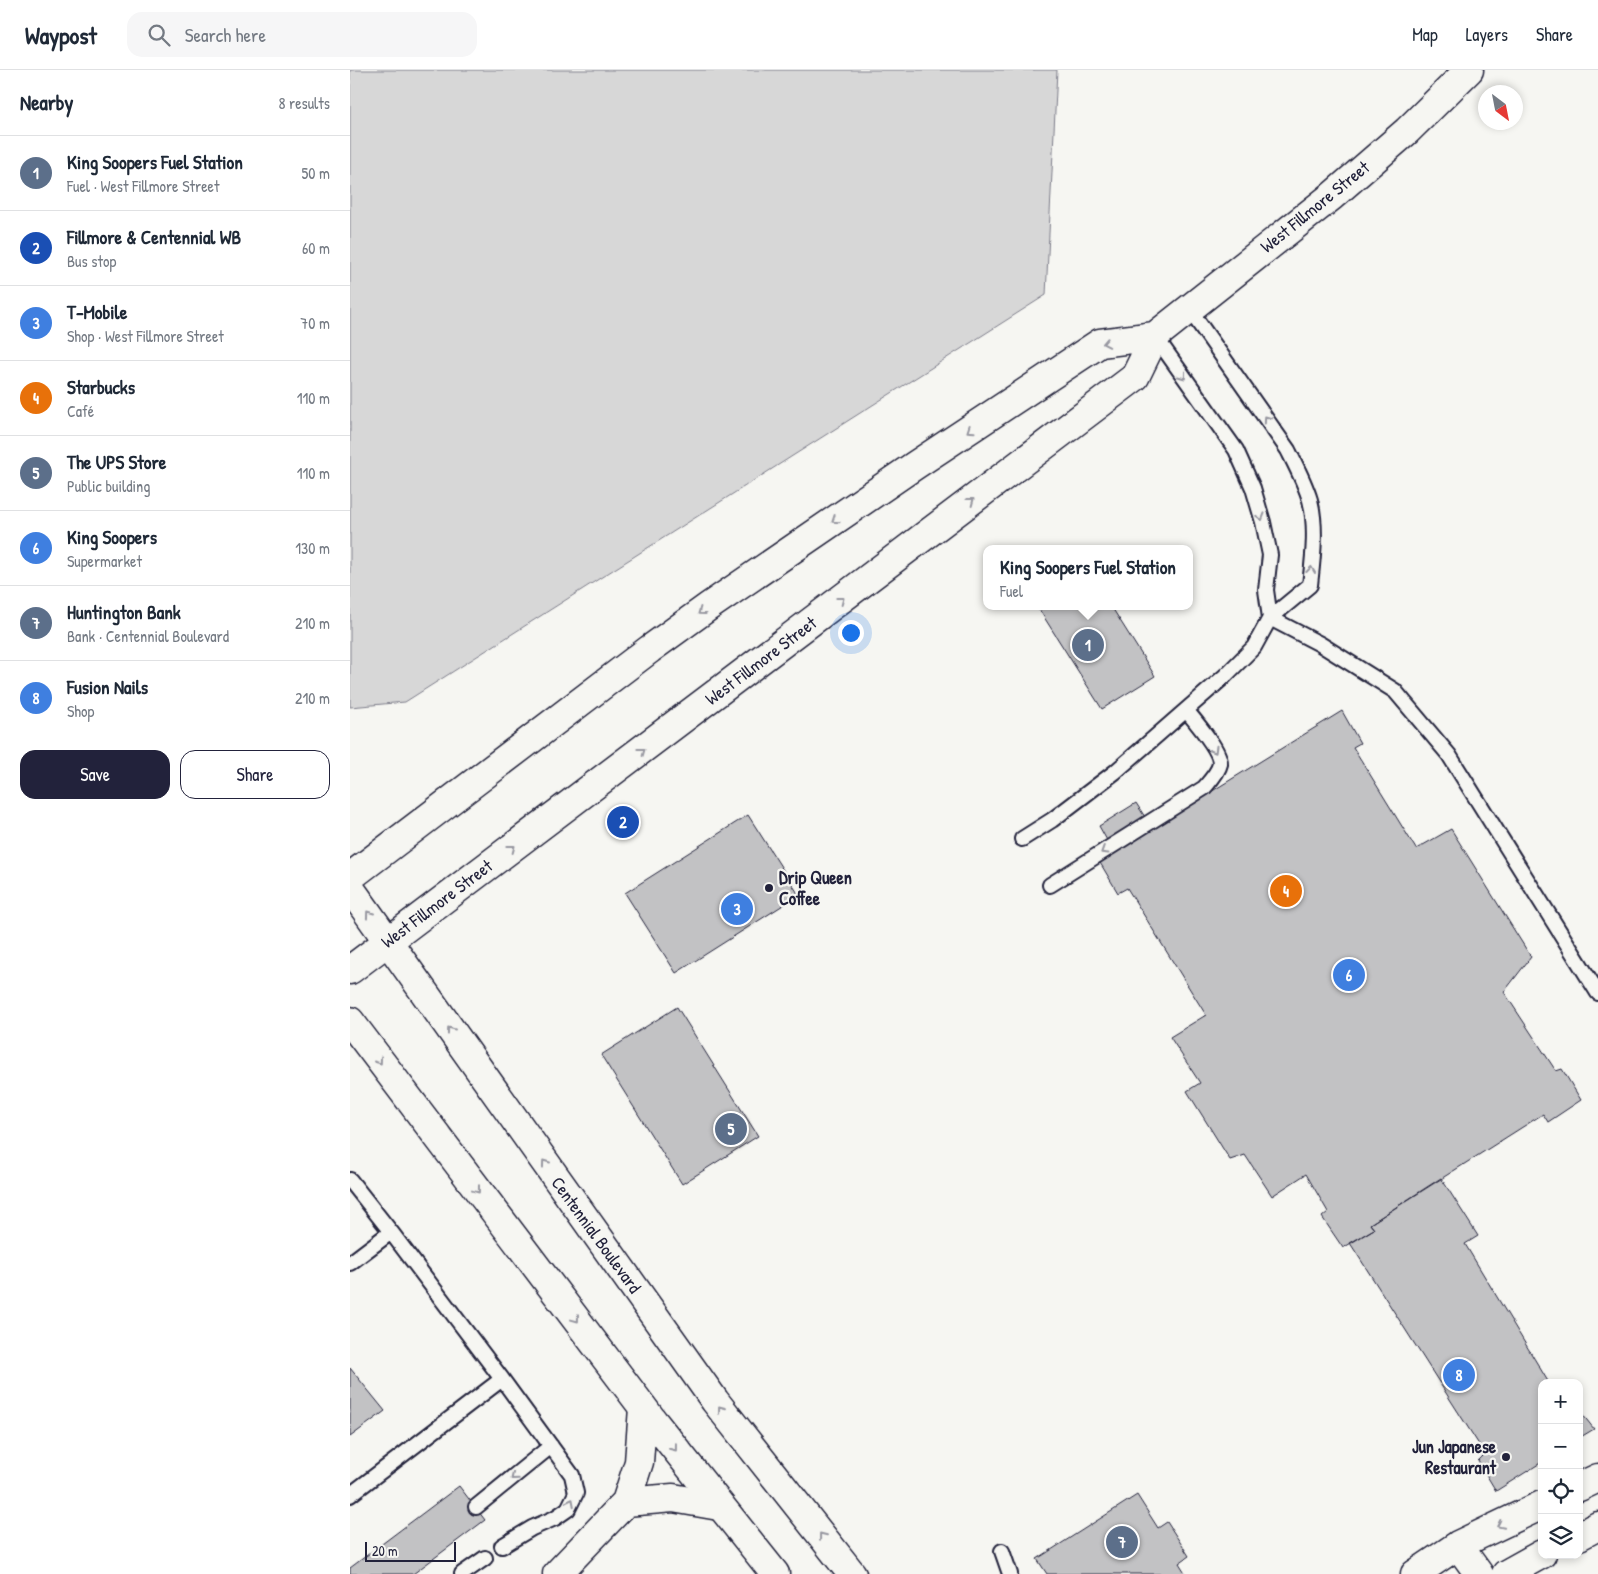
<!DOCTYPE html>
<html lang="en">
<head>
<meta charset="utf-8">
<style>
	:root { --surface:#fff; --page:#f6f6f7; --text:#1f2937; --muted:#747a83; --line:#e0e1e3; --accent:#22223b }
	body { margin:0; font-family:"Patrick Hand",sans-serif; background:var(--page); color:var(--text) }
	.controls { position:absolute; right:15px; bottom:15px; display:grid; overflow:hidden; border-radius:10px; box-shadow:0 2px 8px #0003 }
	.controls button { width:45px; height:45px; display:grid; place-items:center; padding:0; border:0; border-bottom:1px solid var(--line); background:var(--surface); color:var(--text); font:25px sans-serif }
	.compass { position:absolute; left:1128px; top:15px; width:45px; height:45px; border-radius:50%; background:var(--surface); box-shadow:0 2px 8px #0003; rotate:148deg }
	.scale { position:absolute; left:15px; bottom:12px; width:91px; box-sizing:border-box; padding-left:5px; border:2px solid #22223b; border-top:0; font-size:14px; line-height:18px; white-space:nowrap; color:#22223b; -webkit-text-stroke:4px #f6f6f2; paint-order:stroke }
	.you { position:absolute; left:500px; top:562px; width:18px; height:18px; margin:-12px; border:4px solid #fff; border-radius:50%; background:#1a73e8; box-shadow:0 0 0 8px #1a73e833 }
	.badge { display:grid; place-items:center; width:32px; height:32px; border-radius:50%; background:var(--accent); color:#fff; font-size:16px; font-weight:700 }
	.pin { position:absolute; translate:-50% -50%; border:2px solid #fff; box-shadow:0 1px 5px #0006 }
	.popup { position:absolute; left:633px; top:475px; width:210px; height:65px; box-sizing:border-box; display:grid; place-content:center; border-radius:10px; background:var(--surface); filter:drop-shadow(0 1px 4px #0005); font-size:16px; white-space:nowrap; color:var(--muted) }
	.popup b { font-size:19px; color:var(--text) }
	.popup::after { content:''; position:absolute; left:50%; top:100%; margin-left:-10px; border:10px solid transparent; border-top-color:var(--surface) }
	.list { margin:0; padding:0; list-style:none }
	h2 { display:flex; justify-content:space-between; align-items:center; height:65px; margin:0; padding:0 20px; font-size:21px }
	h2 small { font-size:16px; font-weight:400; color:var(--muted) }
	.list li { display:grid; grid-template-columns:32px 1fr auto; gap:15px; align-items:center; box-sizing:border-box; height:75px; padding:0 20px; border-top:1px solid var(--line) }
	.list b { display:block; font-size:19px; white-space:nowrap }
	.list p { margin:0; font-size:16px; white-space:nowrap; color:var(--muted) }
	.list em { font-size:16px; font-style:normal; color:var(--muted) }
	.actions { display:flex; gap:10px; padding:15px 20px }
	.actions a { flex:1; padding:11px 0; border:1px solid var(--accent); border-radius:15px; text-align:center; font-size:18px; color:var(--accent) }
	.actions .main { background:var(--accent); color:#fff }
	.icon { flex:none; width:28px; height:28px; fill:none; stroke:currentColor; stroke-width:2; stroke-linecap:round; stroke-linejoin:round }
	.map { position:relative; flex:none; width:1248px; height:1504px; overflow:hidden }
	header { display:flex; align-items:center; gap:30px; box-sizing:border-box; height:70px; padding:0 25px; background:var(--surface); border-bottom:1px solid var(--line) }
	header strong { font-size:24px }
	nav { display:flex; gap:28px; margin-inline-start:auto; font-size:18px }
	.search { width:350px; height:45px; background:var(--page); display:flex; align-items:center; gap:12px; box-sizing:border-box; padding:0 18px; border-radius:15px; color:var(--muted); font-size:19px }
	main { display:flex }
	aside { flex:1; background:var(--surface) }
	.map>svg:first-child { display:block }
	.green { fill:#d7d7d7; stroke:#7c7c89 }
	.building { fill:#c2c2c4; stroke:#22223b }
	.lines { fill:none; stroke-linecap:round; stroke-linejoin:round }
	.lane-casing { stroke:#22223b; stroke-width:18 }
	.street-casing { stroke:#22223b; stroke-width:31 }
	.primary-casing { stroke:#22223b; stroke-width:31 }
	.lane { stroke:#f6f6f2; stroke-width:14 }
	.street { stroke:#f6f6f2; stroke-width:28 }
	.primary { stroke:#f6f6f2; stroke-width:28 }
	.oneway { stroke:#9797a0 }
	.poi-dot { fill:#22223b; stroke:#f6f6f2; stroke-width:2 }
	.labels { text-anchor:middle; stroke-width:4.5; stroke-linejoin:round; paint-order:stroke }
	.street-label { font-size:18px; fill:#22223b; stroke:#f6f6f2 }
	.poi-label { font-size:18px; font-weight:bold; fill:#22223b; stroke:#f6f6f2; text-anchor:start }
</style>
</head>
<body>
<header>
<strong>Waypost</strong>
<div class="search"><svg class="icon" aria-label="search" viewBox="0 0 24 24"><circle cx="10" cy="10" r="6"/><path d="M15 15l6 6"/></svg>Search here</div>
<nav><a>Map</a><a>Layers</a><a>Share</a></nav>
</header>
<main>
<aside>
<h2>Nearby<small>8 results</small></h2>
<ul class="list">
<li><span class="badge" style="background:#5c6f8a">1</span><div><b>King Soopers Fuel Station</b><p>Fuel · West Fillmore Street</p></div><em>50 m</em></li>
<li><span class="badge" style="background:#1a4fb4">2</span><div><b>Fillmore &amp; Centennial WB</b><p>Bus stop</p></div><em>60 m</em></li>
<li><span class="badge" style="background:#3f7fe0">3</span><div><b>T-Mobile</b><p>Shop · West Fillmore Street</p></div><em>70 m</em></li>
<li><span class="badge" style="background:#e8710a">4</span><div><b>Starbucks</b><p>Café</p></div><em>110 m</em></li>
<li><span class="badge" style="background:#5c6f8a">5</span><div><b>The UPS Store</b><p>Public building</p></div><em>110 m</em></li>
<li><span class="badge" style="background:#3f7fe0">6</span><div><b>King Soopers</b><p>Supermarket</p></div><em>130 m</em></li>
<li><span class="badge" style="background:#5c6f8a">7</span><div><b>Huntington Bank</b><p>Bank · Centennial Boulevard</p></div><em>210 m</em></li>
<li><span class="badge" style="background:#3f7fe0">8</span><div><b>Fusion Nails</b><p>Shop</p></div><em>210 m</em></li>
</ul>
<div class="actions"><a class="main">Save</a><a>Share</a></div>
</aside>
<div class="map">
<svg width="1248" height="1504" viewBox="0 0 1248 1504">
	<rect width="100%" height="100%" fill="#f6f6f2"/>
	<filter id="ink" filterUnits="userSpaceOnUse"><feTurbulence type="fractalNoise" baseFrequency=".02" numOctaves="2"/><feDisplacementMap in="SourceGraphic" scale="10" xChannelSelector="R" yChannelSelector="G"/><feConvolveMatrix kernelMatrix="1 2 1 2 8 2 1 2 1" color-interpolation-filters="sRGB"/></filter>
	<g filter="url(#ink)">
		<!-- green -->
		<path class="green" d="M0,0H707L696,225L55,632L0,637Z"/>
		<!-- building -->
		<path class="building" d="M687,536H761L805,606L752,639Z
			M992,641L1010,673L1003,677L1066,779L1101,759L1181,887L1154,922L1206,1001L1212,999L1231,1030L1198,1052L1193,1044L1020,1154L1024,1159L993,1178L972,1147L978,1142L956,1104L922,1126L895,1085L880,1090L837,1021L850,1013L820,967L856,945L777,818L768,823L749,791Z
			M786,733L802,758L763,781L749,756Z
			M398,745L449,825L326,903L275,823Z
			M327,937L408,1066L332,1114L251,985Z
			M1091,1108L1128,1166L1115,1174L1199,1313H1192V1392L1146,1421L1128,1391L1135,1384L1000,1173L1024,1159L1020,1154Z
			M0,1298L35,1341L0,1367Z
			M1229,1340L1244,1359L1229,1368Z
			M109,1416L135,1450L63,1504H0V1498Z
			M787,1425L808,1458L817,1452L839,1486L829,1493L836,1504H697L687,1489Z"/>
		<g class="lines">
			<!-- lane casing -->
			<g class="lane-casing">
				<path id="lane" d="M805,266L886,380L903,418L913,452L920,485L916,520L920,548
					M920,548L970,574L1045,621L1099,685L1248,923
					M672,769L702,750L765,702L875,606L904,577L920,548L960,515C963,488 967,457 960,430C955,413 946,396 938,380L839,239
					M700,815L854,718C859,712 868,703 870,694C871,681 845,651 836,640
					M0,1110L41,1162
					M0,1193L41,1162L152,1309
					M0,1425L152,1309L222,1405L226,1423L218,1439L205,1448L182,1458L152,1476
					M126,1437L201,1376
					M652,1481L660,1504
					M112,1504L135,1488"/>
			</g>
			<!-- street casing -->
			<g class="street-casing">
				<path id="street" d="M1229,1417L1248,1408
					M276,1432L323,1428L369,1436
					M1229,1466L1248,1456
					M1108,1475L1129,1504
					M207,1504L276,1432L289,1392L293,1338
					M1065,1504L1108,1475L1192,1435
					M1156,1504L1192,1484"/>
			</g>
			<!-- primary casing -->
			<g class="primary-casing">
				<path id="primary" d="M0,807L300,579L358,537L564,396L750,273L805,266
					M0,818L365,1331L502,1504
					M0,900L785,307L805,266L982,126L1057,61L1119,0
					M0,951L304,1352L425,1504"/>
			</g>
			<!-- lane -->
			<use href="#lane" class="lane"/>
			<!-- street -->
			<use href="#street" class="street"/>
			<!-- primary -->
			<use href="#primary" class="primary"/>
		</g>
		<!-- one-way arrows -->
		<defs><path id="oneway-chevron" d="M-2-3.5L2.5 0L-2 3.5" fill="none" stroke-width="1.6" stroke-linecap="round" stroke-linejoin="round" transform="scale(1.25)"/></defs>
		<g class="oneway">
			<use href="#oneway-chevron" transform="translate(756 273) rotate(169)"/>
			<use href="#oneway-chevron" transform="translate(833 306) rotate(54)"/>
			<use href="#oneway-chevron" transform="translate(917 349) rotate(-125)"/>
			<use href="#oneway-chevron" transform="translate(620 360) rotate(146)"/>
			<use href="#oneway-chevron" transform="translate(621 431) rotate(-37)"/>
			<use href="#oneway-chevron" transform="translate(911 447) rotate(74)"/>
			<use href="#oneway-chevron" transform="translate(485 450) rotate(146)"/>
			<use href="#oneway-chevron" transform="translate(961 500) rotate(-83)"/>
			<use href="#oneway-chevron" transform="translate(491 530) rotate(-37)"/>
			<use href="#oneway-chevron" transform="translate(351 542) rotate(144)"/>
			<use href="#oneway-chevron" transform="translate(864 680) rotate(60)"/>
			<use href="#oneway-chevron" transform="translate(292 681) rotate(-37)"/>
			<use href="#oneway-chevron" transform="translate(162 778) rotate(-37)"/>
			<use href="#oneway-chevron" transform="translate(754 781) rotate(148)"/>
			<use href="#oneway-chevron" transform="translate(19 844) rotate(-126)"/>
			<use href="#oneway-chevron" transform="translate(100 960) rotate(-126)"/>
			<use href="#oneway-chevron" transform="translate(29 991) rotate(54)"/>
			<use href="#oneway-chevron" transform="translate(195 1093) rotate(-126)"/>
			<use href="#oneway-chevron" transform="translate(127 1120) rotate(53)"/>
			<use href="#oneway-chevron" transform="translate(226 1249) rotate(53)"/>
			<use href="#oneway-chevron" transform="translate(371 1339) rotate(-128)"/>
			<use href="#oneway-chevron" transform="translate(324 1378) rotate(52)"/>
			<use href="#oneway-chevron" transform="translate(164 1407) rotate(141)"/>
			<use href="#oneway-chevron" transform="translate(221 1432) rotate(-63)"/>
			<use href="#oneway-chevron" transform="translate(1150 1455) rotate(154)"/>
			<use href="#oneway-chevron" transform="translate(472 1466) rotate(-128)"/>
		</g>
	</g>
	<!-- markers -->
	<g class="poi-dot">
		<circle cx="419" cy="818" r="5"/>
		<circle cx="1156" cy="1387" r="5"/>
	</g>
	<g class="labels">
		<!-- street labels -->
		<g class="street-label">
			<text transform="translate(965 137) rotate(-39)" y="6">West Fillmore Street</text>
			<text transform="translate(411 591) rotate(-37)" y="6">West Fillmore Street</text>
			<text transform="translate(87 834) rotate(-37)" y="6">West Fillmore Street</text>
			<text transform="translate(246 1165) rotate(54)" y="6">Centennial Boulevard</text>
		</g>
		<!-- poi labels -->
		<g class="poi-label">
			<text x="429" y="814">Drip Queen<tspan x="429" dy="21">Coffee</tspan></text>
			<text x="1146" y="1383" text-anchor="end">Jun Japanese<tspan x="1146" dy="21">Restaurant</tspan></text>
		</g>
	</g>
</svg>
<div class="controls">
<button>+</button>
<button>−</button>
<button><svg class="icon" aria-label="locate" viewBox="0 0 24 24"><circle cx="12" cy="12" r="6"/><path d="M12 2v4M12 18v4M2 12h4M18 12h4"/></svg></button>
<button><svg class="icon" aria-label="layers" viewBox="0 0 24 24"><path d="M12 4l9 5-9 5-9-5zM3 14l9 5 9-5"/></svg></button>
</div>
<svg class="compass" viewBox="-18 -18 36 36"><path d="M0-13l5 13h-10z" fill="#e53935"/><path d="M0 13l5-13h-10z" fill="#747a83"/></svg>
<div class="scale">20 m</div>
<div class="you"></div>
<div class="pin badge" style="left:738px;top:575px;background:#5c6f8a">1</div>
<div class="popup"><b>King Soopers Fuel Station</b>Fuel</div>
<div class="pin badge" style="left:273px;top:752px;background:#1a4fb4">2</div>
<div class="pin badge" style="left:387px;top:839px;background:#3f7fe0">3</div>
<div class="pin badge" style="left:936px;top:821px;background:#e8710a">4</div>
<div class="pin badge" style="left:381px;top:1059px;background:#5c6f8a">5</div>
<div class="pin badge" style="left:999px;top:905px;background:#3f7fe0">6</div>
<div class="pin badge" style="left:772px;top:1472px;background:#5c6f8a">7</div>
<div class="pin badge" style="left:1109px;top:1305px;background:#3f7fe0">8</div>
</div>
</main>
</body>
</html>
